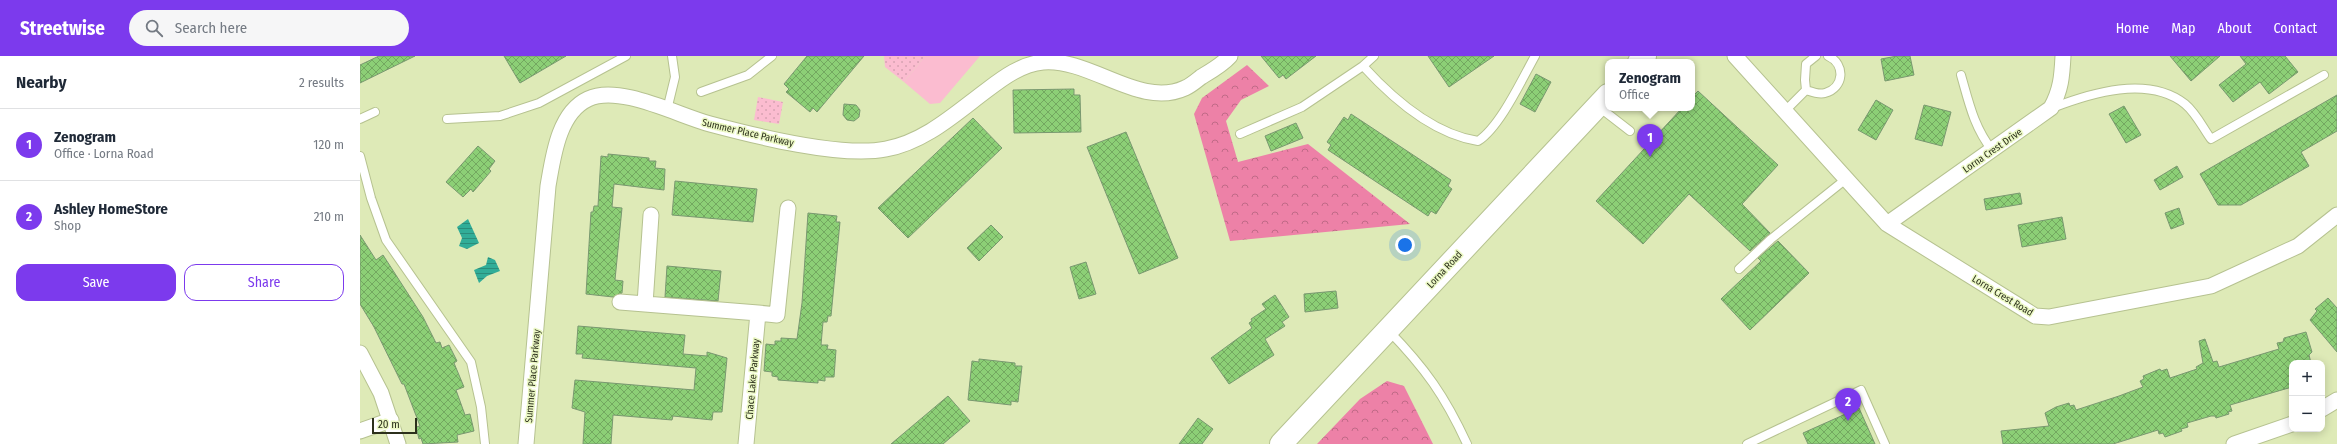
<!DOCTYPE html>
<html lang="en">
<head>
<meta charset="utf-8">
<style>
	:root { --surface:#fff; --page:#f6f6f7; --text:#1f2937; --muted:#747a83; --line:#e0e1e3; --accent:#7c3aed }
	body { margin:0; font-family:"Fira Sans Condensed",sans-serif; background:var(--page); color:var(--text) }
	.controls { position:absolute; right:12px; bottom:12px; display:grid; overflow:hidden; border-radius:8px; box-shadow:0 2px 10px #0003 }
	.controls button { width:36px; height:36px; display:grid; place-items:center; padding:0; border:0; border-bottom:1px solid var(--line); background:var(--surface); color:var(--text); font:20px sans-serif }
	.scale { position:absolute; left:12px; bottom:10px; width:45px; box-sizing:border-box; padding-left:4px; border:2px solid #2c301c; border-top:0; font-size:11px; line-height:14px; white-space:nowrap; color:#2c301c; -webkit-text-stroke:3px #ebf8c4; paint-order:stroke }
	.you { position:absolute; left:1045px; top:189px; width:14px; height:14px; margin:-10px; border:3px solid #fff; border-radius:50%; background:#1a73e8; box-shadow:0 0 0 6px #1a73e833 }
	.badge { display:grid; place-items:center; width:26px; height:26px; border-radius:50%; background:var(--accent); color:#fff; font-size:13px; font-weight:700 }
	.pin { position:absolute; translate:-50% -33px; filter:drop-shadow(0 1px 2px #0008) }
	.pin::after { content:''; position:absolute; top:21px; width:14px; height:12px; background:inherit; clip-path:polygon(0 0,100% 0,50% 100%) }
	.popup { position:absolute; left:1245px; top:3px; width:90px; height:52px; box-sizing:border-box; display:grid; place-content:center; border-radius:8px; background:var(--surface); filter:drop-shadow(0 1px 3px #0005); font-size:13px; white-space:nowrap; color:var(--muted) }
	.popup b { font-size:15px; color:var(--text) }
	.popup::after { content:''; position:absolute; left:50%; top:100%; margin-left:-8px; border:8px solid transparent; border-top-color:var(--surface) }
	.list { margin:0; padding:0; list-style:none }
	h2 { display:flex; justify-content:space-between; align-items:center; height:52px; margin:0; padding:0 16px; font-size:17px }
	h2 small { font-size:13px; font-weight:400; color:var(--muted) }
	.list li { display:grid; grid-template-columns:26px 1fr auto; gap:12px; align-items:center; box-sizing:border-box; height:72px; padding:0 16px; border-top:1px solid var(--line) }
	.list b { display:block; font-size:15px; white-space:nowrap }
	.list p { margin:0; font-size:13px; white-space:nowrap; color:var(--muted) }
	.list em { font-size:13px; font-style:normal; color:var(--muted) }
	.actions { display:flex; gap:8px; padding:12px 16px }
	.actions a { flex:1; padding:9px 0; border:1px solid var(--accent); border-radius:12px; text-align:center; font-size:14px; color:var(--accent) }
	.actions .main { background:var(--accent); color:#fff }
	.icon { flex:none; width:22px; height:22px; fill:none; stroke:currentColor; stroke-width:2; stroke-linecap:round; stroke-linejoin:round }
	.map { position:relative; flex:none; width:1977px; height:388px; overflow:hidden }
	header { display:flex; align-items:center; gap:24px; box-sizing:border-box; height:56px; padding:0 20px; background:var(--accent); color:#fff }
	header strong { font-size:19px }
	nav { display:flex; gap:22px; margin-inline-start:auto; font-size:14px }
	.search { width:280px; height:36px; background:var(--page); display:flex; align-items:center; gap:10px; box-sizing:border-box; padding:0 14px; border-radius:22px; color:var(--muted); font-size:15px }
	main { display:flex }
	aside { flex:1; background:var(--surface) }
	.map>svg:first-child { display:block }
	.green { fill:#fbbcd0 }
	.forest { fill:url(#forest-crowns) }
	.park { fill:url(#park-dots) }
	.water { fill:url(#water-rules) }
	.building { fill:url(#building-cross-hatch); stroke:#799870 }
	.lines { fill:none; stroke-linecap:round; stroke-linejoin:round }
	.lane-casing { stroke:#b6c290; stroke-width:10 }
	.street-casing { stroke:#b6c290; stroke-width:17 }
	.secondary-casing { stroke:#b6c290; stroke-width:24 }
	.lane { stroke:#fff; stroke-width:8 }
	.street { stroke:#fff; stroke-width:15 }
	.secondary { stroke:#fff; stroke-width:22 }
	.labels { text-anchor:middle; stroke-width:3; stroke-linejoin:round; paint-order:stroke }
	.street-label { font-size:10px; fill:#2c301c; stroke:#ebf8c4 }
</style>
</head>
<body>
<header>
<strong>Streetwise</strong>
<div class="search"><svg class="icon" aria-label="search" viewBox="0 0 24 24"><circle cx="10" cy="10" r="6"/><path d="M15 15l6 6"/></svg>Search here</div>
<nav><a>Home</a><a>Map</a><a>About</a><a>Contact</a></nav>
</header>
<main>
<aside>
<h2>Nearby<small>2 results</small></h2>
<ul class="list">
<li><span class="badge">1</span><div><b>Zenogram</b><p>Office · Lorna Road</p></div><em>120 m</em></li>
<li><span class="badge">2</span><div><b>Ashley HomeStore</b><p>Shop</p></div><em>210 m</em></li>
</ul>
<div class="actions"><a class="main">Save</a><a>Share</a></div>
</aside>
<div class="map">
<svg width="1977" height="388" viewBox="0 0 1977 388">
	<defs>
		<pattern id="forest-crowns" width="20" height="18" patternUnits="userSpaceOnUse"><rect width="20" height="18" fill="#ed81a7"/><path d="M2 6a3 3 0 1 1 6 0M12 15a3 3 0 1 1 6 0" fill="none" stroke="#c06a87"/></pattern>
		<pattern id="park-dots" width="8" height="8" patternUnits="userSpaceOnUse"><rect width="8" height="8" fill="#fbbcd0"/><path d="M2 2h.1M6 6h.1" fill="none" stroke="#d7a2b2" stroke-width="1.8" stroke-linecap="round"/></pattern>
		<pattern id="water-rules" width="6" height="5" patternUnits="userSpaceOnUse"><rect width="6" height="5" fill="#31ad98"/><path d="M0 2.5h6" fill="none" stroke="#2a8d7b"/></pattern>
		<pattern id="building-cross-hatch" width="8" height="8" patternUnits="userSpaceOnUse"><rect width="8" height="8" fill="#8ccf76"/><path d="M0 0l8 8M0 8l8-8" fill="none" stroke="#73a860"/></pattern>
	</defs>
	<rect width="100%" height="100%" fill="#deeab7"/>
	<!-- green -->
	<path class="green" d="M565,0H620L580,47L570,48L544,26Z"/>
	<!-- forest -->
	<path class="forest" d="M887,9L909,30L881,44L866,65L878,106L948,88L1050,168L870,185L834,58L842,42Z
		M1027,325L1044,330L1073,388H957L1000,343Z"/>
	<!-- park -->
	<path class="park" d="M565,0L544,26L525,11L524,0Z
		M398,41L423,46L419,68L394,64Z"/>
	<!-- water -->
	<path class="water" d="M108,163L119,187L107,193L99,190L102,182L97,171Z
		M128,201L135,204L140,215L127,220L119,227L114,214L126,209Z"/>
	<!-- building -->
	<path class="building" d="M19,0H55L0,27V9Z
		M144,0H206L160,27Z
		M447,0H504L457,56L453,52L450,56L426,36L429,33L424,28Z
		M901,0H956L926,23L923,19L919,22Z
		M1068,0H1134L1089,31Z
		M1537,0H1550L1554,19L1525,25L1521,3Z
		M1810,0H1860L1831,25Z
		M1880,0H1925L1938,16L1909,38L1900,26L1873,46L1859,29L1886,8Z
		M1176,18L1191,26L1175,56L1160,48Z
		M714,33V39H720L721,76L654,77L653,34Z
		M1338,35L1418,109L1382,148L1410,177L1390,195L1329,138L1283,188L1236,145L1322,52H1332V41Z
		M1977,39V75L1941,96L1949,110L1881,149H1858L1840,118Z
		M1516,44L1533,54L1516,84L1498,74Z
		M484,48L496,49L500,54L499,61L494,65L487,64L483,59Z
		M1564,49L1591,56L1582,90L1555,83Z
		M1764,50L1781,79L1766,87L1749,58Z
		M991,58L1091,124L1088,130L1092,133L1076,158L1071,155L1068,160L968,94L971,89L967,86L984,61L988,64Z
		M613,62L642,92L548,182L518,152Z
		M936,67L943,82L911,95L905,80Z
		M766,76L818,202L779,218L727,91Z
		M118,90L135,105L129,113L131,115L126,121L113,136L111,133L103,141L86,126Z
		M248,98L289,102V105H296L295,112L305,113L304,134L254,128L252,151L262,152L255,224L263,225L262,237L253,241L226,238L231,156H233L234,150H238L241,100L248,101Z
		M1817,110L1823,121L1800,134L1794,124Z
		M315,125L397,133L393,166L312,159Z
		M1660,137L1662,148L1626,154L1624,143Z
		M1819,152L1824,168L1811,173L1805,157Z
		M448,157L477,160L476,166H480L471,260H468L467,266H463L461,289H468L467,293L476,294L474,321H465V325L458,324V327L418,324V321L412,320V316L404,315L406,288L415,289V285H421V282L437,283L442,247Z
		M1702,161L1706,183L1662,191L1658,169Z
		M631,169L643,181L619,205L607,192Z
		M0,179L16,204L23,199L63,261L76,287L80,286L82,292L89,289L97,305L94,307L104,331L96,334L105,359L110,358L114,375L97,379L98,386L63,388L61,382L59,383L56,371L60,370L44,328H42L14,271L0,248Z
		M1418,185L1449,217L1390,274L1361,243L1401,205L1398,202Z
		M726,206L736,238L719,243L710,211Z
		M307,210L361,215L358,245L305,241Z
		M976,235L978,252L945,256L944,238Z
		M915,239L929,261L922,266L925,270L905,283L914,299L869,328L851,302L892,272L889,267L892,265L891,263L906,253L902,248Z
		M1968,242L1977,252V296L1950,264L1957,255L1955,253Z
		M218,270L325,279L323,298L347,300V296L367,302L362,356H353L352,364L313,360L312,364L253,359L251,388H223L225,356L212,352L215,324L334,334L336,312L222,302L223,298H216Z
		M1946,276L1952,296L1949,299L1951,307H1932V331L1870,349L1872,355L1868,356L1869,358L1856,362L1855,360H1851L1827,367L1828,371L1821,373L1822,375L1805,381L1803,377L1799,378L1798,374L1753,388H1643L1641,375L1689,370L1685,357L1696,351L1709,347L1710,350L1714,349L1716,354L1759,340L1783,331L1780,325L1784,323L1783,320L1800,313L1801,315L1807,313L1810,322L1837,313L1836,311L1843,307L1839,285L1845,283L1853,306L1857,305L1859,311L1919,293L1917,287L1923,286L1924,282Z
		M619,303L655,307V310H662L658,346L651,345V349L608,344L612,305L619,306Z
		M588,340L610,365L583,388H531Z
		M1499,352L1515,388H1448L1443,377Z
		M838,362L853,373L842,388H819Z"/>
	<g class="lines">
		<!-- lane casing -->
		<g class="lane-casing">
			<path id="lane" d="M1014,0L1003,10C1033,43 1073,78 1118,85C1140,71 1162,23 1175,0
				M1601,19C1609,47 1614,71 1632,94
				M1446,34C1452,36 1459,39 1465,37C1484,32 1486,8 1468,0
				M1446,34L1445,24L1446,8L1456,0
				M341,36L388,19L412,0
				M1239,51L1270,75
				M1692,52C1731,37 1788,19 1825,48C1836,57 1843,72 1851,83L1964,19
				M307,54L315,21L312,0
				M1425,55L1446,34
				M0,63L15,56
				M87,63L140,60L179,47L266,0
				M880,78L942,51L1003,10
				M0,100L11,142L26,184L111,306L121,351L125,388
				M1379,213L1411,183L1486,123
				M1028,274C1065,312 1085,340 1107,388
				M1387,388L1501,334L1525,388"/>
		</g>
		<!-- street casing -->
		<g class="street-casing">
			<path id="street" d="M1375,0L1527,168L1675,260L1689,261L1851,230L1938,190L1977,159
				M1527,168L1691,52C1701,34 1702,20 1703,0
				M260,246L398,257L386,388
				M285,248L291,159
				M398,257L417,259L428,152
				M0,297L21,337L38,388
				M1962,353L1977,344
				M0,375L31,364
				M166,388L188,130C193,102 198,57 228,43C259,28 317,59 350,68C395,80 481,102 526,93C565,86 596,57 627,34C644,21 662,8 683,6C731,2 780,53 825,32C830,30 836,25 841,21C851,15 862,9 870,0
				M1874,388L1932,368"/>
		</g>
		<!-- secondary casing -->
		<g class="secondary-casing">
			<path id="secondary" d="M1279,6L1285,0
				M921,388L1248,39"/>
		</g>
		<!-- lane -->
		<use href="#lane" class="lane"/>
		<!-- street -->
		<use href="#street" class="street"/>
		<!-- secondary -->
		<use href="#secondary" class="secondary"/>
	</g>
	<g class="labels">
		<!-- street labels -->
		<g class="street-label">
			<text transform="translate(388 76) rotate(13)" y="4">Summer Place Parkway</text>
			<text transform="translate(1632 94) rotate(-35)" y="4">Lorna Crest Drive</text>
			<text transform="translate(1084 213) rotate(-47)" y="4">Lorna Road</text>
			<text transform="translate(1643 239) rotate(31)" y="4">Lorna Crest Road</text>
			<text transform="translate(172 320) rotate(-85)" y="4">Summer Place Parkway</text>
			<text transform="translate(392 323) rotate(-85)" y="4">Chace Lake Parkway</text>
		</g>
	</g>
</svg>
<div class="controls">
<button>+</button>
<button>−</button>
</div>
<div class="scale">20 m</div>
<div class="you"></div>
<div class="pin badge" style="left:1290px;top:101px">1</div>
<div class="popup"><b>Zenogram</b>Office</div>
<div class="pin badge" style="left:1488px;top:365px">2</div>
</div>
</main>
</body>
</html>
